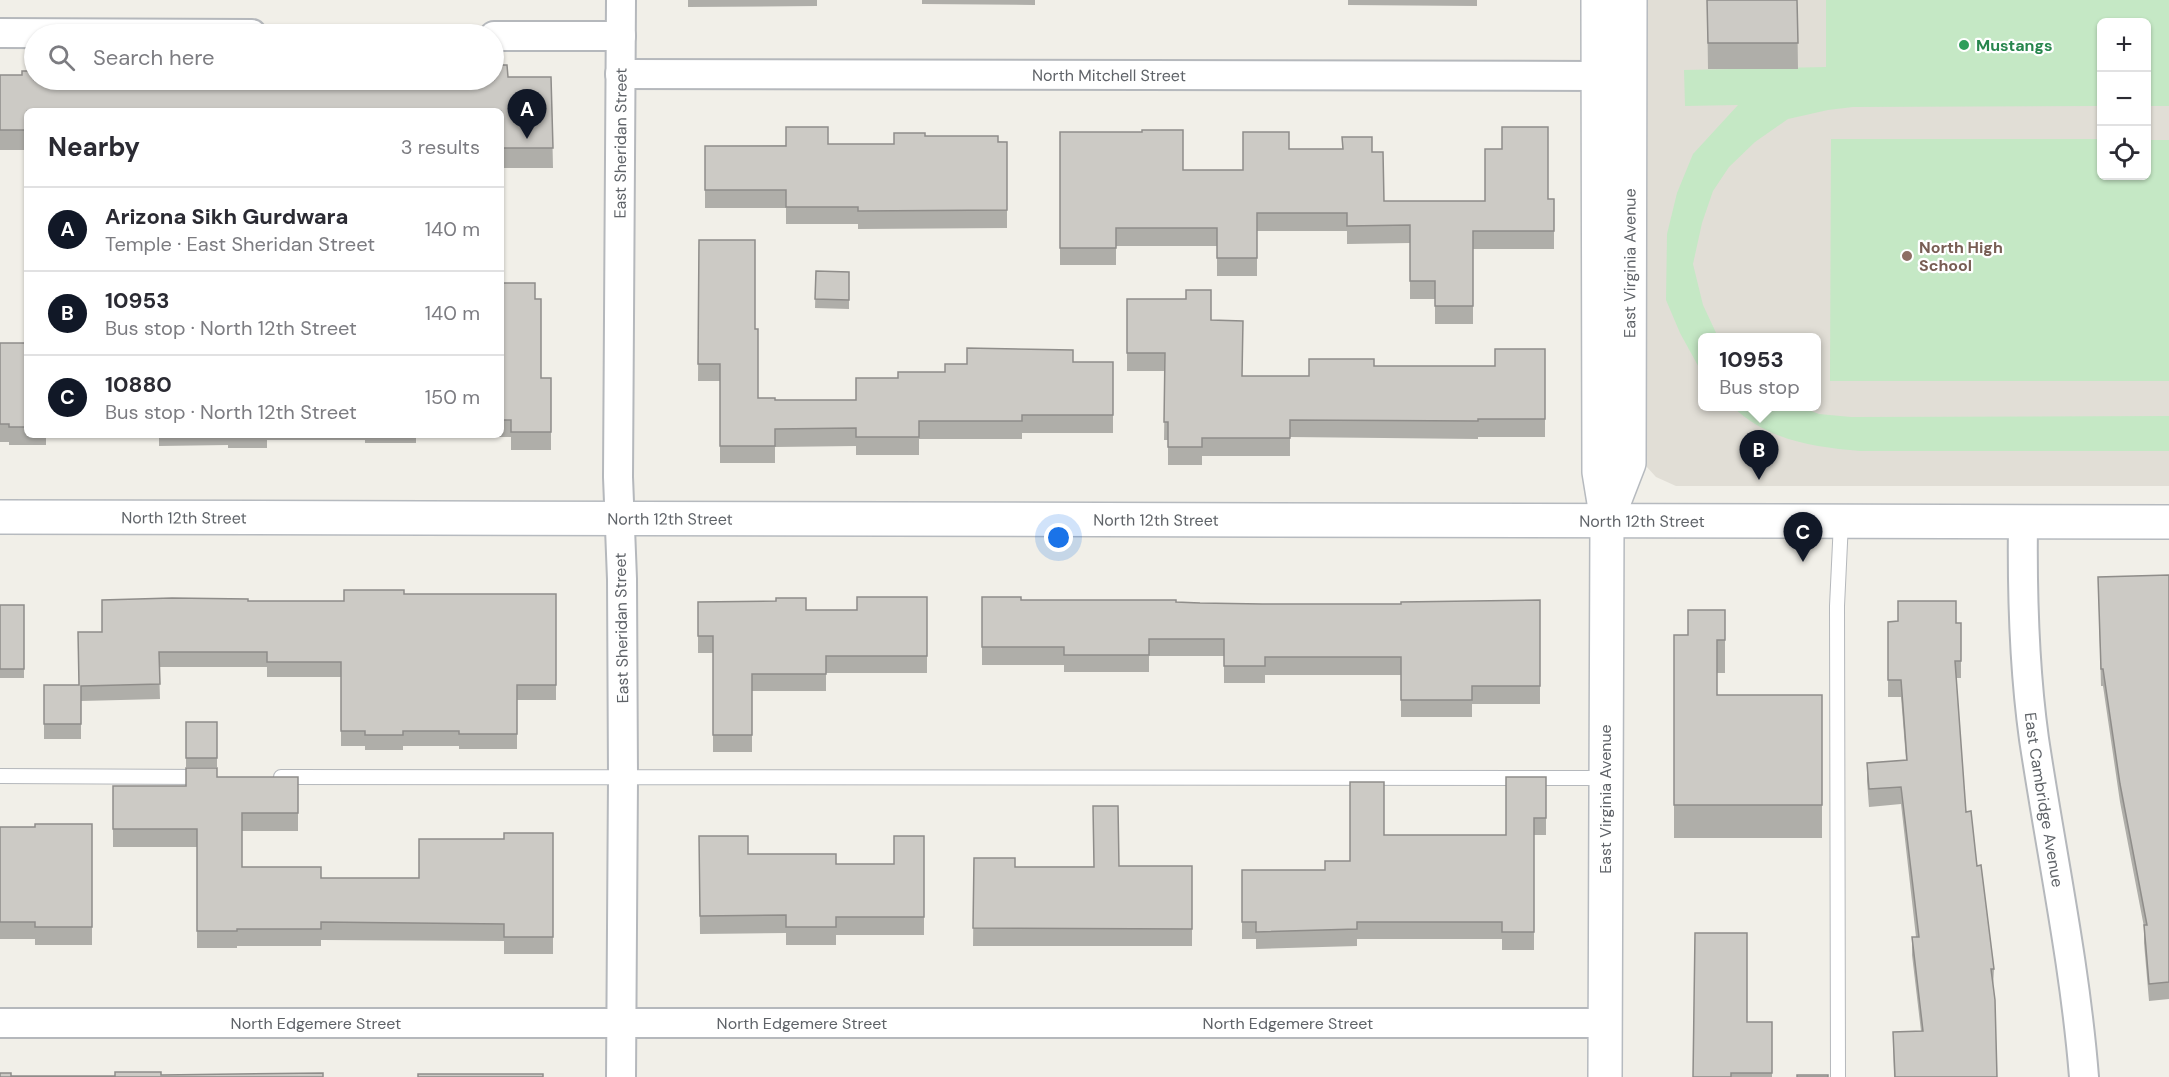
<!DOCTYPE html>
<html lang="en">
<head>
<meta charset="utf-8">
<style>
	:root { --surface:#fff; --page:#f7f7f7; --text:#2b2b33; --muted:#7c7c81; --line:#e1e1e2; --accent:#111827 }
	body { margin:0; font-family:"DM Sans",sans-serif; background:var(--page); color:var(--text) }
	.controls { position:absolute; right:18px; top:18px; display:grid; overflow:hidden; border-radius:9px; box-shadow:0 2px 4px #0004 }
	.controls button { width:54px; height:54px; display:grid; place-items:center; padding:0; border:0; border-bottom:2px solid var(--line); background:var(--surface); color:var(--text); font:30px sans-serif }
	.you { position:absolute; left:1059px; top:538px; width:21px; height:21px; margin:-15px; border:4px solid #fff; border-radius:50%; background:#1a73e8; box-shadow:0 0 0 9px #1a73e833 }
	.badge { display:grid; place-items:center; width:39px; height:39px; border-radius:50%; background:var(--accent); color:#fff; font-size:20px; font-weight:700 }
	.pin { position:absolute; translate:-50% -50px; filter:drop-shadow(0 2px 3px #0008) }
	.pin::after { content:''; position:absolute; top:32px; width:21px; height:18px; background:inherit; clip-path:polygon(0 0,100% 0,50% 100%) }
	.popup { position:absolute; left:1698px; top:333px; width:123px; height:78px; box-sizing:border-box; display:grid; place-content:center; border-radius:9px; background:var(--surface); filter:drop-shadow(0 2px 4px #0005); font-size:20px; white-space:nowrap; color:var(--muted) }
	.popup b { font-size:22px; color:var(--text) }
	.popup::after { content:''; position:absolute; left:50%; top:100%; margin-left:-12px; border:12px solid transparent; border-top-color:var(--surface) }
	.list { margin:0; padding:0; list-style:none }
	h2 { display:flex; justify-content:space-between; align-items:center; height:78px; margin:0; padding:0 24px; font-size:26px }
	h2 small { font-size:20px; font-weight:400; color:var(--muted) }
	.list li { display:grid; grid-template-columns:39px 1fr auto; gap:18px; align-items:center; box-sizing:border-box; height:84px; padding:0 24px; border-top:2px solid var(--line) }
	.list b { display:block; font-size:22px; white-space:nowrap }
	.list p { margin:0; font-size:20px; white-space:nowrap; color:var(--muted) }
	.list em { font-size:20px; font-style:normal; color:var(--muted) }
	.icon { flex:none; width:33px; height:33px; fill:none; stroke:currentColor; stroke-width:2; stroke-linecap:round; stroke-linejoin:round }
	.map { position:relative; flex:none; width:2169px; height:1077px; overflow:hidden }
	.search { position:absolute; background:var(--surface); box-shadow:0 2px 4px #0004; left:24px; top:24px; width:480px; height:66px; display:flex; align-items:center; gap:15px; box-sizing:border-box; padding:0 21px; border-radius:33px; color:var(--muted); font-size:22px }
	.panel { position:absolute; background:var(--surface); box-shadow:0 2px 4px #0004; left:24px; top:108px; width:480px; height:330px; border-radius:9px }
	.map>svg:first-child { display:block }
	.education { fill:#e1ded6; fill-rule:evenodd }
	.green { fill:#c5e8c5 }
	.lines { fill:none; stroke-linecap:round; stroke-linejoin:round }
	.lane-casing { stroke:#b5b8bc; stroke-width:16 }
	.street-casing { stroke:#b5b8bc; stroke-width:32 }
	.secondary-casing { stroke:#b6babf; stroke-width:36 }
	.lane { stroke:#fff; stroke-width:14 }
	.street { stroke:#fff; stroke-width:28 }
	.secondary { stroke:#fff; stroke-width:33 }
	.wall { fill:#afaea9 }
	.building { fill:#cccac5; stroke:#8f8d8a; stroke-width:1.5 }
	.leisure-dot { fill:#2e9e5b; stroke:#fff; stroke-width:2 }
	.education-dot { fill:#8d6e63; stroke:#fff; stroke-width:2 }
	.labels { text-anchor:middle; stroke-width:4.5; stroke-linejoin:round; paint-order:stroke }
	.leisure-label { font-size:16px; font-weight:bold; fill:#27864d; stroke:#fff; text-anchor:start }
	.street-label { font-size:16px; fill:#5f6368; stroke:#fff }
	.education-label { font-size:16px; font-weight:bold; fill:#785e54; stroke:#fff; text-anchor:start }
</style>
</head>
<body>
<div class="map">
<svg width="2169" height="1077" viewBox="0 0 2169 1077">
	<rect width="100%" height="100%" fill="#f1efe8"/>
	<!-- education -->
	<path class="education" d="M1645,0H2169V486H1676L1656,477L1646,466ZM2102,22H2146V176H2102ZM1702,338H1816V406H1702Z"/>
	<!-- green -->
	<path class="green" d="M1826,0H2169V106H2147L2146,22H2102L2101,106L1853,107L1828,110L1788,119L1755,142L1729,167L1713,191L1702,223L1693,264L1703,305L1718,337L1702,338V373L1680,333L1666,300L1667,234L1677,193L1693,154L1738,105L1685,106L1684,70L1826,67Z
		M1831,139H2101L2102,176H2146L2147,140H2169V381H1830Z
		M1733,407H1801L1819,414L1851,417L2169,416V451H1860C1814,447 1767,440 1733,407Z"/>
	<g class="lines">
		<!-- lane casing -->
		<g class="lane-casing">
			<path id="lane" d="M0,776L205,777
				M281,777L1605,778
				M1838,1077L1837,606L1841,522"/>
		</g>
		<!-- street casing -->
		<g class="street-casing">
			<g id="street">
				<path d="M0,33L252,34"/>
				<path d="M494,36H621"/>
				<path id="s1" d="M620,74L1598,76"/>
				<path id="s2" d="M2023,521C2022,594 2024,667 2034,739C2051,852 2075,964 2084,1077"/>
				<path id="s3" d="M0,1023H1605"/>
				<path id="s4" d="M621,1077L623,778L622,579L618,477L621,0"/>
			</g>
		</g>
		<!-- secondary casing -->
		<g class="secondary-casing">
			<g id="secondary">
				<path d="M1598,0L1599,472L1607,521L1605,1077"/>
				<path id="s5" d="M0,517L2169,522"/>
				<path id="s6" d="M1607,520L1629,463L1630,0"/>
			</g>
		</g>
		<!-- lane -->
		<use href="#lane" class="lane"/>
		<!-- street -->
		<use href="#street" class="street"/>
		<!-- secondary -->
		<use href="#secondary" class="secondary"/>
	</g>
	<!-- wall -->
	<path class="wall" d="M688,0H817V6L688,7Z
		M922,0H1035V5L922,4Z
		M1348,0H1477V6L1348,5Z
		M1707,0H1797L1798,69H1708Z
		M0,75L34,80H494L508,77H551L553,168H501V111H27V150H0Z
		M1060,132L1183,170H1243L1289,149L1372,152L1384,201H1485L1554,199V249H1473V324H1435V299H1410V243L1347,244V231H1257V276H1217V246H1116V265H1060Z
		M925,136L1007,142V228L858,229V224H786V208H705V146L894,144Z
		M699,240L755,329L758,398L775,400H856L898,378L945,372L1073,362H1113V433H1022V439H919V455H856V446L775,447V463H720V381H698Z
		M816,271L849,272V309L815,308Z
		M501,283L535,299L541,378H551V450H511V437H416V443H365V440H267V448H228V445L159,446V435H501Z
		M1127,299L1211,320L1242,376H1309L1374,366H1495L1545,349V437H1478V439L1290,437V456H1202V465H1168V440H1164L1165,371H1127Z
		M0,343H27V435H46V445H9V442H0Z
		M2169,575V999L2149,1001L2144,943V927L2120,802L2103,686H2101L2098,577Z
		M404,594H556V700H517V749H459V746H403V750H365V746H341V677H267V667H159L160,699L81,701V739H44V685H79L248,601H344Z
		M927,597V673H826V691H752V752H713V653H698V602L806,610H857Z
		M982,597L1021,600L1262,604H1401L1540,600V704H1472V717H1401V675H1265V683H1224V656H1149V672H1064V665H982Z
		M0,605H24V678H0Z
		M1725,610V673H1717V695H1822V838H1674V635H1688Z
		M1888,622L1961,623V678H1956L1966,812L1977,866L1994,969L1993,987L1997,1077H1894L1893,1032L1921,1031L1912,955V937H1916L1901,804L1869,807L1867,781V763L1906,760L1901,697H1888Z
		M186,722H217V767H186Z
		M217,777H298V831H242V867L321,878H419L504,839L553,833V954H504V941L321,940V946H237V948H197V847H113V786H186Z
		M1546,777V835H1534V950H1502V939H1357V946L1256,949V939H1242V870H1325L1350,861L1384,835H1506Z
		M92,824V945H35V939H0V827H35Z
		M699,836L748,854L836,864H894L924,836V935H836V945H786V933L700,934Z
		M974,858L1015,867L1192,866V946H973Z
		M1747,1022H1772V1077H1693Z"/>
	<!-- building -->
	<path class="building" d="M1707,0H1797L1798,43H1708Z
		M494,65H507L508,77H551L553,148H501V111H27V130H0V75H22V71H34V80H494Z
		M786,127H828V144H894V133H925V136H998V142H1007V210L858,211V207H786V190H705V146H786Z
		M1502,127H1548V199H1554V231H1473V306H1435V281H1410V225L1347,226V213H1257V258H1217V228H1116V248H1060V132H1142V130H1183V170H1243V132H1289V149H1343L1342,137H1372V152H1383L1384,201H1485V149H1502Z
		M699,240H755V329H758V398H775V400H856V378H898V372H945V364H967V348L1073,350V362H1113V415H1022V421H919V437H856V428L775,429V446H720V364H698Z
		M816,271L849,272V300L815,299Z
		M501,283H535V299H541V378H551V432H511V420H501Z
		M1186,290H1211V320L1243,321L1242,376H1309V359H1374V366H1495V349H1545V419H1478V421L1290,420V438H1202V447H1168V422H1164L1165,353H1127V299H1186Z
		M0,343H27V427H9V424H0Z
		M2169,575V982L2149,984L2144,925H2147L2120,784L2103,669H2101L2098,577Z
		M344,590H404V594H556V685H517V734H459V731H403V735H365V731H341V662H267V652H159L160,684L81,686V724H44V685H79L78,632H102V600L172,598L248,599V601H344Z
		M857,597H927V656H826V674H752V735H713V636H698V602L776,601V598H806V610H857Z
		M982,597H1021V600H1176V602L1200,603L1262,604H1401V602L1540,600V686H1472V700H1401V657H1265V666H1224V639H1149V655H1064V647H982Z
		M1898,601H1956V623H1961V661H1955L1966,812L1971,811L1977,866L1981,865L1994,969H1991L1995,1000L1997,1077H1895L1893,1032L1923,1031L1912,937H1919L1901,787L1869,789L1867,763L1907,760L1901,680H1888V622L1898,621Z
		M0,605H24V669H0Z
		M1688,610H1725V640H1717V695H1822V805H1674V635H1688Z
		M186,722H217V758H186Z
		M186,768H217V777H298V813H242V867H321V878H419V839H504V833H553V937H504V924L321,922V929H237V931H197V829H113V786H186Z
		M1506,777H1546V818H1534V932H1502V922H1357V929L1256,932V922H1242V870H1325V861H1350V782H1384V835H1506Z
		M1093,806H1118L1119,866H1192V929L973,928L974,858H1015V867H1094Z
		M35,824H92V927H35V922H0V827H35Z
		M699,836H748V854H836V864H894V836H924V917H836V927H786V915L700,916Z
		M1695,933H1747V1022H1772V1073H1731V1077H1693Z
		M115,1072H161V1075L323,1073V1077H0V1073H11V1076H115Z
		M418,1074H543V1077H418Z
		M1797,1075H1828V1077H1797Z"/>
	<!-- markers -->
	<circle class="leisure-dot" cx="1964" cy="45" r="6"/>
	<circle class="education-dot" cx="1907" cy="256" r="6"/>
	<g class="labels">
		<!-- leisure labels -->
		<g class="leisure-label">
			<text x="1976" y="51">Mustangs</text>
		</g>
		<!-- street labels -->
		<g class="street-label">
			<text dy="6" stroke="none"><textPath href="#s1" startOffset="489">North Mitchell Street</textPath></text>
			<text dy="6" stroke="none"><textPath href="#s4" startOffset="934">East Sheridan Street</textPath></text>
			<text dy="6" stroke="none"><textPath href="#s6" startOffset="261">East Virginia Avenue</textPath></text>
			<text dy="6" stroke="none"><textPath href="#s5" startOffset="184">North 12th Street</textPath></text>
			<text dy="6" stroke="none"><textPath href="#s5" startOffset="670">North 12th Street</textPath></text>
			<text dy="6" stroke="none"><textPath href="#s5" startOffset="1156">North 12th Street</textPath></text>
			<text dy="6" stroke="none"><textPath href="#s5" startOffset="1642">North 12th Street</textPath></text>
			<text transform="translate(621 628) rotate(-91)" y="6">East Sheridan Street</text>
			<text transform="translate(1605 799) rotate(-90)" y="6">East Virginia Avenue</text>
			<text dy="6" stroke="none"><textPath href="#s2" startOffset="280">East Cambridge Avenue</textPath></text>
			<text dy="6" stroke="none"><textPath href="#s3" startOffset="316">North Edgemere Street</textPath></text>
			<text dy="6" stroke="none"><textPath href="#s3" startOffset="802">North Edgemere Street</textPath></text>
			<text dy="6" stroke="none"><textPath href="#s3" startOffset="1288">North Edgemere Street</textPath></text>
		</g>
		<!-- education labels -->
		<g class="education-label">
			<text x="1919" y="253">North High<tspan x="1919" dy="18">School</tspan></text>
		</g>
	</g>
</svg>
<div class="controls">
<button>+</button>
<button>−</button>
<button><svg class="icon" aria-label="locate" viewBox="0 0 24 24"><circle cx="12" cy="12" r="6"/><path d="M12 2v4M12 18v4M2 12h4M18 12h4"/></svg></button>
</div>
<div class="you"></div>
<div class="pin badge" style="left:527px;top:139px">A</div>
<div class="pin badge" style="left:1759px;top:480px">B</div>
<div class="popup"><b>10953</b>Bus stop</div>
<div class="pin badge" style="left:1803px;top:562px">C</div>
<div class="search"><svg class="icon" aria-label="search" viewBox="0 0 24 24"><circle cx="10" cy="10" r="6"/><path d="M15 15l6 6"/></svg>Search here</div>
<section class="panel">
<h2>Nearby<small>3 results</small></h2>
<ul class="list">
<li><span class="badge">A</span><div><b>Arizona Sikh Gurdwara</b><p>Temple · East Sheridan Street</p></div><em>140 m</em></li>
<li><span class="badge">B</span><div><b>10953</b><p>Bus stop · North 12th Street</p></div><em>140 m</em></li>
<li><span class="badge">C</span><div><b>10880</b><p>Bus stop · North 12th Street</p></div><em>150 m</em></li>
</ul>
</section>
</div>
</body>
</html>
